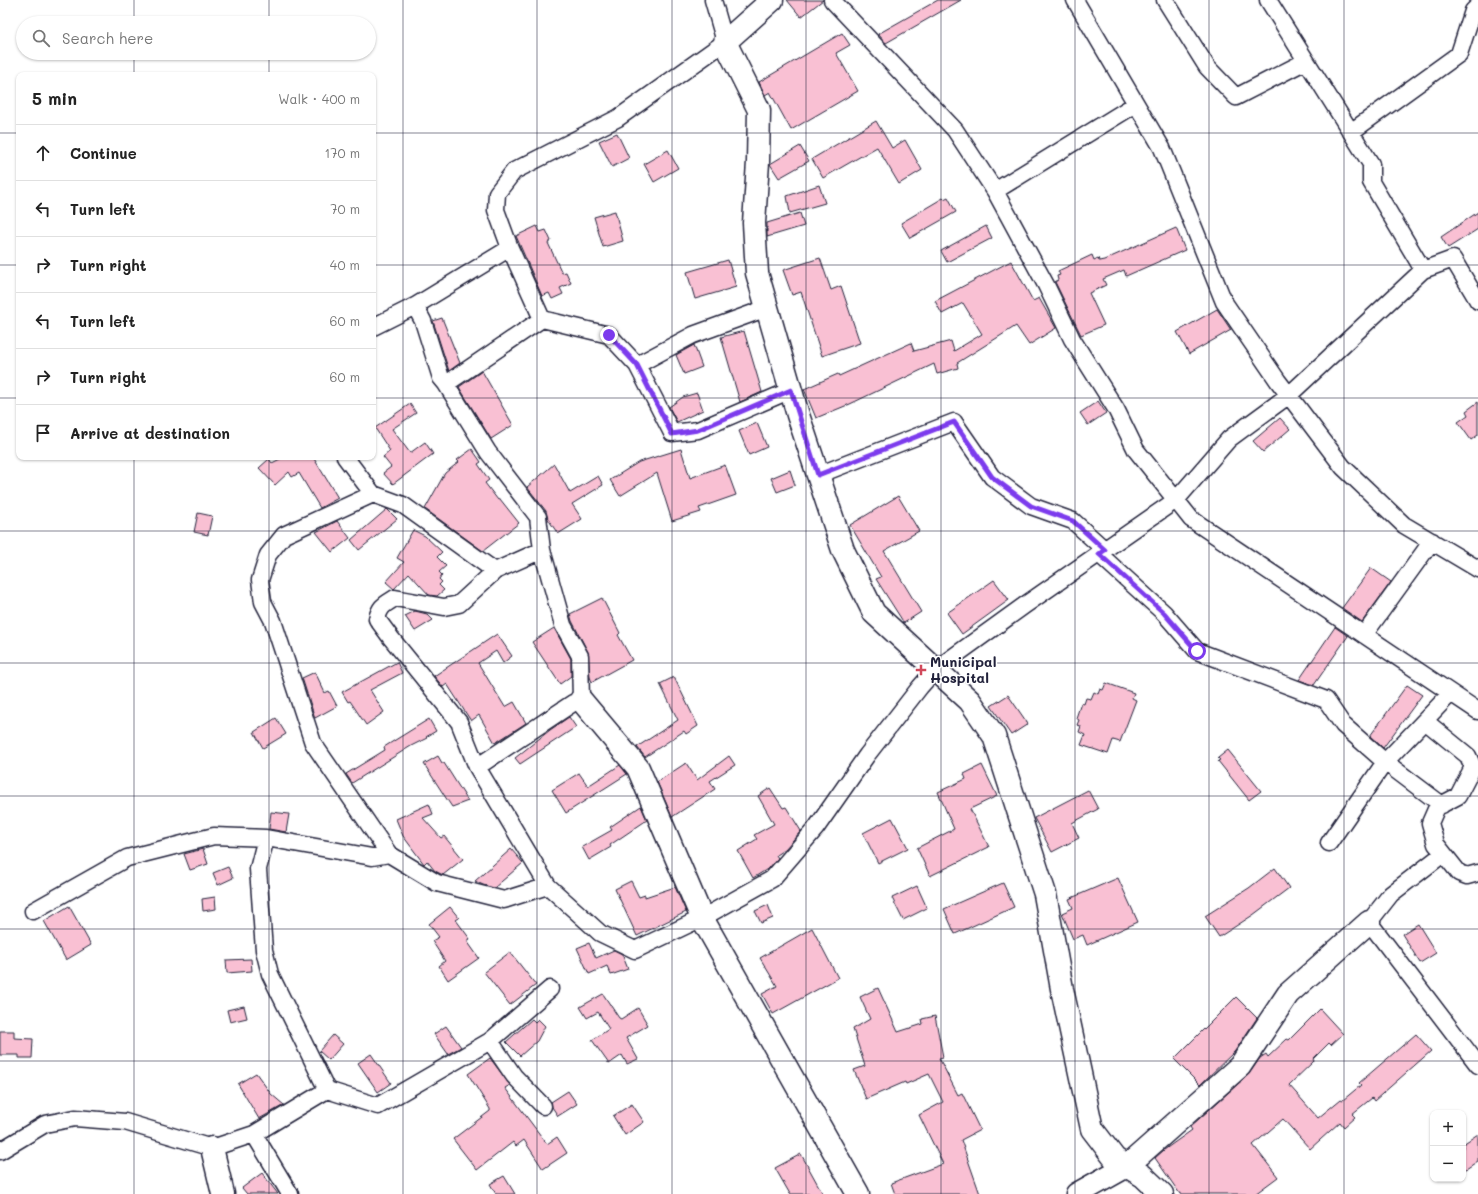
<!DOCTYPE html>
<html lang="en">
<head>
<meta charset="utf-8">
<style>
	:root { --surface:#fff; --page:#f2f2f2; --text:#222; --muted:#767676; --line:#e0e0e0 }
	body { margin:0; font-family:Mali,sans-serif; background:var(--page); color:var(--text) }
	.controls { position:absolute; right:12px; bottom:12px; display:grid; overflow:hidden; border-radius:8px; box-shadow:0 1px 3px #0004 }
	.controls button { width:36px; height:36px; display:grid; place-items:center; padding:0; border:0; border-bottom:1px solid var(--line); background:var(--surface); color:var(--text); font:20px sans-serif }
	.stop { position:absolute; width:12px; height:12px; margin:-9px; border:3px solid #7c3aed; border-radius:50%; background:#fff }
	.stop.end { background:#7c3aed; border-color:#fff; box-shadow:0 1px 4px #0008 }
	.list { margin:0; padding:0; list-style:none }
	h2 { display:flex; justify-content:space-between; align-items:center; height:52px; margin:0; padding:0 16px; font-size:17px }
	h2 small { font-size:13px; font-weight:400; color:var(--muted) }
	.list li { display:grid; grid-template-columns:26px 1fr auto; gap:12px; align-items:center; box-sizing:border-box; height:56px; padding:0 16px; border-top:1px solid var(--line) }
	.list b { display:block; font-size:15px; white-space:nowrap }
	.list em { font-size:13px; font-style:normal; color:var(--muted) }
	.icon { flex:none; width:22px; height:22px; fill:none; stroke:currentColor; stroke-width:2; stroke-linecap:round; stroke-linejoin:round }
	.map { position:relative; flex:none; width:1478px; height:1194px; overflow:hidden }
	.search { position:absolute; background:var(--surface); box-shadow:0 1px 3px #0004; left:16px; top:16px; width:360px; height:44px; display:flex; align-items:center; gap:10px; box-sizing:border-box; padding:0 14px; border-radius:22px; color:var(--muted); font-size:15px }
	.panel { position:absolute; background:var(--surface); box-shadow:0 1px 3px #0004; left:16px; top:72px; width:360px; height:388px; border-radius:8px }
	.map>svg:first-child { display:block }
	.building { fill:#f9c0d3; stroke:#22223b }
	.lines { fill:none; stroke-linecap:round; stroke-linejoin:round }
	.street-casing { stroke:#22223b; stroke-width:19 }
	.secondary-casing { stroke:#22223b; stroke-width:25 }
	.street { stroke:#fff; stroke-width:16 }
	.secondary { stroke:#fff; stroke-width:22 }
	.route { stroke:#7c3aed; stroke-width:5 }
	.grid { fill:none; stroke:#22223b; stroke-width:1; stroke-opacity:0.55 }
	.poi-dot { fill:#d1495b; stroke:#fff; stroke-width:1.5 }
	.labels { text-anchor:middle; stroke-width:3; stroke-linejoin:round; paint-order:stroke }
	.poi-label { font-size:14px; font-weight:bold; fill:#22223b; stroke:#fff; text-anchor:start }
</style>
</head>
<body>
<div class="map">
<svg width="1478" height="1194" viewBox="0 0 1478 1194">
	<rect width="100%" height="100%" fill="#fff"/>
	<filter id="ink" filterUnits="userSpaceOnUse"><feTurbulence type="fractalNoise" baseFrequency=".025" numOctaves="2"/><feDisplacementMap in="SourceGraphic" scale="8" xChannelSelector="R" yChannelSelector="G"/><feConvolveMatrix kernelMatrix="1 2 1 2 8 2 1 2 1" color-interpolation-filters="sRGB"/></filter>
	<g filter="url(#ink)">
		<!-- building -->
		<path class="building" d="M787,0H823L801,17Z
			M938,0H961L886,43L878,34Z
			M842,33L850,45L836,53L858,91L791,130L770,92L765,95L759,82Z
			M876,121L892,148L905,140L922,170L899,184L877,147L823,178L812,159Z
			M617,133L629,158L612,167L599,141Z
			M800,146L809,161L779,178L770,164Z
			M668,150L678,168L654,182L644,164Z
			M819,185L825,203L790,213L787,196Z
			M948,197L956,212L910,238L901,223L943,198L944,199Z
			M615,211L623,241L603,247L594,217Z
			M1478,212V229L1448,248L1441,237Z
			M800,213L804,226L767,237V223Z
			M537,226L540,232L546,230L551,241L548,243L562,273L566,272L571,283L560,288L563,294L552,299L549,293L542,296L516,236Z
			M986,226L992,238L947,262L941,251Z
			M1176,228L1185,250L1126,276L1124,270L1103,279L1106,285L1089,293L1104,325L1081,335L1055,282L1058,280L1057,276L1060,275L1058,271L1092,255L1094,260L1098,258L1099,261L1104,260Z
			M820,258L831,290L841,286L860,343L822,356L801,292L792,295L783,270Z
			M728,260L736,287L695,299L687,272Z
			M1011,261L1033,301L1039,298L1056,328L1029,345L1016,326L957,363L958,368L937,374L934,364L850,404L816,418L804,389L838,374L839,376L911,343L914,351L951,341L954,351L982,334L963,303L942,314L935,301Z
			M1217,309L1231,330L1189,354L1177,332Z
			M442,318L460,363L449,371L433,321Z
			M744,331L762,392L740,402L721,337Z
			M694,345L702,367L684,374L676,355Z
			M482,371L513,425L491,439L459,387Z
			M697,393L703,410L677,422L669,407L683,397Z
			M1098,401L1106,413L1088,425L1080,413Z
			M1478,402V435L1471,440L1458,422L1468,415L1466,411Z
			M410,404L416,413L392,429L410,453L425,442L433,454L393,484L383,473L391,467L383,457L390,451L375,428Z
			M1280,418L1290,429L1263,452L1253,441Z
			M757,423L767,447L749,455L739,431Z
			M472,449L481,462L478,464L489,480L485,483L498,500L500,499L519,523L483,551L425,509L445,473L459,462L457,460Z
			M681,449L690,478L725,465L736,495L699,508L701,512L672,521L657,473L620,496L610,480L639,462Z
			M284,457H313L338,498L320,508L299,473L292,477L289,472L275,485L259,468L269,459L272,463Z
			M554,464L570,493L598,476L603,485L572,504L582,519L558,534L548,519L546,511L527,487Z
			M790,470L795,485L777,492L771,478Z
			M898,496L919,531L884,551L921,612L904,623L876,579L881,577L850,525Z
			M387,509L397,519L359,550L351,540Z
			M198,513L212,516L208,535L194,532Z
			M337,521L350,538L332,552L316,532Z
			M413,530L425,536L442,552L437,557L446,566L439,572L442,575L439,579L442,582L439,585L444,590L437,596L429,595L409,573L394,589L386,582L404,562L397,558Z
			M1371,568L1391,582L1362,622L1342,608Z
			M994,580L1009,600L962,634L947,613Z
			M602,598L620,633L618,635L632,660L592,682L590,677L588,652L572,621L570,614Z
			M415,611L427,614L433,620L415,631L405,616Z
			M1335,627L1348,636L1314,685L1299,680Z
			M554,628L571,659V676L560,684L532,642Z
			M497,634L512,656L503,663L496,651L478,663L505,707L514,702L526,723L495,743L479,715L471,721L447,684L443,687L434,676Z
			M397,662L402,673L370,690L384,712L366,725L350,701L348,702L342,692Z
			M315,672L325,693L329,691L337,706L315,718L302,678Z
			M674,677L698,726L686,734L684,731L645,757L637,747L678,720L660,684Z
			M1106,683L1134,693L1132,698L1136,700L1120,742L1113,740L1108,754L1081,745L1085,735L1079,732L1081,726L1077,725L1079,720L1076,718L1081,703L1084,704L1086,698L1091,699L1094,692L1098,694L1100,689L1103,690Z
			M1407,685L1422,695L1383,748L1370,736Z
			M1008,695L1028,724L1011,735L991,706Z
			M569,717L576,727L520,764L515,758L550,730Z
			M276,718L286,734L263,748L254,732Z
			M429,719L436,731L426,737L427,738L411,746L352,783L346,774L385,750L384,747Z
			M1228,750L1261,791L1249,800L1218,761L1220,760L1218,758Z
			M438,756L442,763H444L468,801L452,807L446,798L424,764Z
			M729,756L735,765L710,781L715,789L672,817L657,782L686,763L697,780Z
			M620,765L627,774L566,813L552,790L579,773L588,786Z
			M982,765L997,796L970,809L989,847L930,876L917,848L954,829L938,792L966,779L964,774Z
			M770,788L783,808L786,807L801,831L785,849L776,855L778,858L769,868L753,878L738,851L757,839L754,835L774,824L758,796Z
			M1088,790L1098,809L1072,823L1079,838L1052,852L1034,818Z
			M429,804L433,814L423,818L441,838L444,836L463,859L443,875L435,871L427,861L424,864L403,836L396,819Z
			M641,806L647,820L610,845L611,847L589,860L582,847L612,830L610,827Z
			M271,812L289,814L286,832L269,829Z
			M892,818L908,848L878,863L863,833Z
			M203,849L208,864L190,870L184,854Z
			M511,849L523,863L494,888L483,885L475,881Z
			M228,867L233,878L218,885L213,873Z
			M1275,868L1289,888L1253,915L1219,937L1205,916L1249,888Z
			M1118,878L1138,922L1087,945L1083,935L1073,939L1062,913L1073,908L1069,899Z
			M631,881L639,897L645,895V897L675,887L686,912L637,936L615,889Z
			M1003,883L1014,907L955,934L944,909Z
			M917,886L927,908L903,920L892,898Z
			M215,897L216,909L203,911L202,899Z
			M768,905L773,918L761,923L755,911Z
			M69,906L91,945L66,960L44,921Z
			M450,907L459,918L456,920L470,939L467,941L479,958L448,980L439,966L445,961L432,941L439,937L429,924Z
			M1418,924L1436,953L1420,963L1402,934Z
			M812,928L838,978L773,1014L762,994L777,986L760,958Z
			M589,943L596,958L614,950L622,954L628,969L611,975L607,966L589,974L577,948Z
			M510,952L536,985L510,1005L484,972Z
			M251,959L252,971L227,973L226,960Z
			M878,988L898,1032L923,1024L922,1019L935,1016L943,1057L939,1058L958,1095L962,1093L980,1130L961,1140L980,1194H895L891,1183L943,1164L919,1115L943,1102L929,1074L906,1084L905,1082L866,1099L854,1070L865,1066L853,1029L870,1019L860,997Z
			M603,994L619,1018L621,1019L638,1008L648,1025L626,1038L638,1059L627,1064L622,1055L609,1064L592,1040L609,1029L598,1012L587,1018L580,1007Z
			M1236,997L1257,1018L1235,1051L1200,1085L1174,1059Z
			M244,1006L247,1018L230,1022L227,1010Z
			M1320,1009L1343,1034L1331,1045L1329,1043L1313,1059L1314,1061L1289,1085L1318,1118L1341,1099L1343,1100L1361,1085L1359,1083L1416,1034L1431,1051L1374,1101L1372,1098L1352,1114L1355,1117L1344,1127L1340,1122L1310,1149L1283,1119L1253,1145L1278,1177L1255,1194H1180L1155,1158L1164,1150L1192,1130L1190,1127L1248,1075L1260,1058L1266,1054L1268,1057L1287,1039L1289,1040Z
			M532,1019L535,1022L538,1019L545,1026L537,1041L520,1056L506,1042Z
			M446,1026L461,1047L448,1054L434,1034Z
			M0,1031H14V1038L33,1039L32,1058H19V1055H0Z
			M333,1035L343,1044L329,1060L319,1051Z
			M371,1054L391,1083L378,1092L358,1063Z
			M490,1058L510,1085L505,1088L547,1144L557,1137L567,1153L543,1169L524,1140L516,1146L513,1142L477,1170L453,1139L490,1111V1109L468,1074Z
			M256,1073L271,1094L284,1105L259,1119L238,1084Z
			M568,1091L577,1104L558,1116L552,1107L551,1102Z
			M632,1104L644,1122L625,1135L613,1116Z
			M1478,1134V1161L1463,1171V1144Z
			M801,1154L823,1194H790L775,1168Z
			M262,1173L278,1194H247L242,1188Z
			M504,1176L515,1194H496L490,1184Z"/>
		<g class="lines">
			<!-- street casing -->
			<g class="street-casing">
				<path id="street" d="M832,0L955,130L995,191L1046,285L1072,339L1116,409L1136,450L1191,519L1478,711
					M1075,0L1162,148L1224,302L1278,381L1343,467L1404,525L1478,569
					M1165,0L1207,67L1236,97L1306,61
					M1268,0L1371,164V182L1423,270
					M1351,132L1459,54L1473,11L1478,6
					M995,191L1136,104
					M415,306L423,321L441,378L446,384L488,452L538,517L542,550L563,625L580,656L581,700L573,703L477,767L548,886L600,933L635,950L702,918L772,879L816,828L867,755L920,687L935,670L1025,605L1176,500L1229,439L1289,395L1423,270L1453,259L1478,301
					M542,319L510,248L496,210L497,193L514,171L618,118L725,42L713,0
					M373,327L415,306L510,248
					M637,365L693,335L767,308
					M446,384L542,319L609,335L637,365L672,433L698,430L791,390
					M345,457L373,494L403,505L495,571
					M818,475L954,422L992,477L1031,506L1073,521L1105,550
					M373,494L284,535L268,555L260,580L263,602L273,621L313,743L389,854L437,883L504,900L548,886
					M1099,554L1164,613L1197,651L1326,700L1343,725L1385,762L1442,805
					M1364,635L1432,541
					M1425,721L1468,756L1473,767L1458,796L1437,807L1430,823L1436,844L1459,873L1467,876L1478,873
					M477,767L459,722L391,638L377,619C380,606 384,605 395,598L444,607L459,604L495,571L542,550
					M266,838L258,869L264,950L270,974L327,1090L378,1106L490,1041L550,989
					M1329,843L1385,762L1451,693
					M1443,854L1391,894L1369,922L1478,1065
					M33,911L127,858L214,836L266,838L372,857L389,854
					M490,1041L514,1076L543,1106
					M254,1134L290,1194
					M0,1151L45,1124L75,1118L125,1122L212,1148L254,1134L327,1090"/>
			</g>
			<!-- secondary casing -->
			<g class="secondary-casing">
				<path id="secondary" d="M772,0L725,42L759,110L758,162L754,223L757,273L798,415L843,550L874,613L970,701L994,736L1045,894L1062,989L1092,1129L1115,1159L1143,1176L1162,1194
					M581,700L638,768L702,918L858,1194
					M212,1148L223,1194
					M1077,1194L1127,1166L1240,1066L1288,994L1369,922"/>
			</g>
			<!-- street -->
			<use href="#street" class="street"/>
			<!-- secondary -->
			<use href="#secondary" class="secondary"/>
		</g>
	</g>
	<g class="lines" filter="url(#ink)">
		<!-- route -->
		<path class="route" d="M609,335L637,365L672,434L698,430L791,390L818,475L954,422L992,477L1031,506L1073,521L1105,550L1099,554L1164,613L1197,651"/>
	</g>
	<!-- grid -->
	<path class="grid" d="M134,0V23M269,0V23M403,0V1194M537,0V1194M672,0V1194M806,0V1194M941,0V1194M1075,0V1194M1209,0V1194M1344,0V1194M134,53V75M269,53V75M0,133H19M373,133H1478M0,265H19M373,265H1478M0,398H19M373,398H1478M134,457V1194M269,457V1194M0,531H1478M0,663H1478M0,796H1478M0,929H1478M0,1061H1478"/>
	<!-- markers -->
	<path class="poi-dot" d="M919 664h4v4h4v4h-4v4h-4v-4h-4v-4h4z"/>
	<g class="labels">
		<!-- poi labels -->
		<g class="poi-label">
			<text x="930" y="667">Municipal<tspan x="930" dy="16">Hospital</tspan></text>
		</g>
	</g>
</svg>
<div class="controls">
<button>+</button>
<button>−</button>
</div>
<div class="stop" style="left:1197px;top:651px"></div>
<div class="stop end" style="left:609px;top:335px"></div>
<div class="search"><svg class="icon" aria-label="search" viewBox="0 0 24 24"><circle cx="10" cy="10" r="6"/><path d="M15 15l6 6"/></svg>Search here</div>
<section class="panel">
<h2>5 min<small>Walk · 400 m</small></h2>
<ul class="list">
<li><svg class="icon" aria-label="ahead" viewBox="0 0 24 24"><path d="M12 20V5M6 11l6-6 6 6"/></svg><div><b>Continue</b></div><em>170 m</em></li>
<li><svg class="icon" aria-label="left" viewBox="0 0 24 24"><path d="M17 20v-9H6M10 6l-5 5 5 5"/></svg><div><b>Turn left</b></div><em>70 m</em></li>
<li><svg class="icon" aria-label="right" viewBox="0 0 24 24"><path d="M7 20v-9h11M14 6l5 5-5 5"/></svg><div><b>Turn right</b></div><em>40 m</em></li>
<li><svg class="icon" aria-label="left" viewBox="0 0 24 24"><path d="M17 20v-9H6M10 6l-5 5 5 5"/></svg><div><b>Turn left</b></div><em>60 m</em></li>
<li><svg class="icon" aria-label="right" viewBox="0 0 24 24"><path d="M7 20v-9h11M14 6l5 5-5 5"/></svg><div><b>Turn right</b></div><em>60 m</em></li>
<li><svg class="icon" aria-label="arrive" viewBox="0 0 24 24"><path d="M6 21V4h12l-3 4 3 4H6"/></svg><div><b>Arrive at destination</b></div></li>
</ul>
</section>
</div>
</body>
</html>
